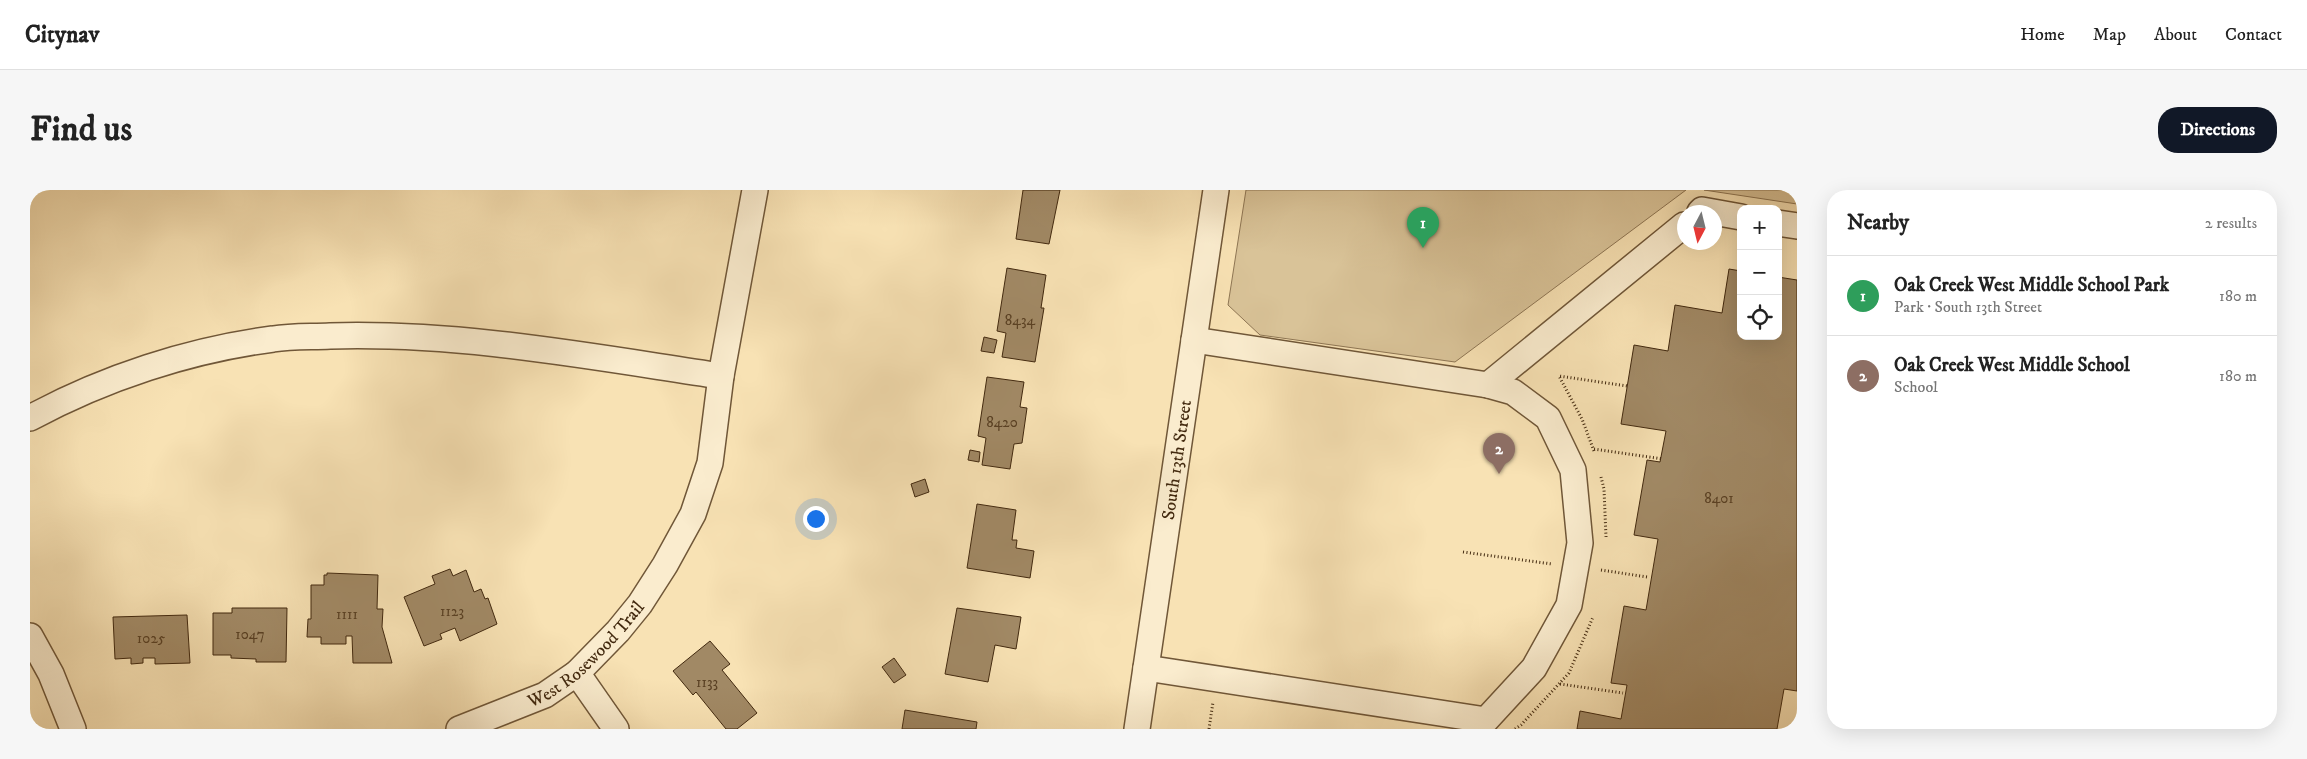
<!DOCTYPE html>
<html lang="en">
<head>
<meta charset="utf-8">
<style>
	:root { --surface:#fff; --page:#f6f6f6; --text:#222; --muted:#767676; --line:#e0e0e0; --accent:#111827 }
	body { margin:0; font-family:"IM FELL DW Pica",serif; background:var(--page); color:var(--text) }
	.controls { position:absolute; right:15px; top:15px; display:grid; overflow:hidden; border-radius:10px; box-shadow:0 5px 20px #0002 }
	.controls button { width:45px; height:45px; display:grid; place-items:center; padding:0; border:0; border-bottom:1px solid var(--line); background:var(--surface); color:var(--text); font:25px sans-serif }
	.compass { position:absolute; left:1647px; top:15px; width:45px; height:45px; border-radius:50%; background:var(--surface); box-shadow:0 5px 20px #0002; rotate:187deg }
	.you { position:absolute; left:785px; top:328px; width:18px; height:18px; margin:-12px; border:4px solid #fff; border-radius:50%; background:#1a73e8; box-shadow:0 0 0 8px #1a73e833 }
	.badge { display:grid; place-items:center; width:32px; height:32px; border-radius:50%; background:var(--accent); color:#fff; font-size:16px; font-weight:700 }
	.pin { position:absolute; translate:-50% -41px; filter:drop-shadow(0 1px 2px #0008) }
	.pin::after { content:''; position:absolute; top:26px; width:18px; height:15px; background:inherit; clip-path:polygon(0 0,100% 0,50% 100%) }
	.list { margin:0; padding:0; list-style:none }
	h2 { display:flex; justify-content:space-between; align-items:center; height:65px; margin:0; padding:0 20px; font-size:21px }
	h2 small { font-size:16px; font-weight:400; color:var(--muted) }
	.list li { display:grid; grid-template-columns:32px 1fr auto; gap:15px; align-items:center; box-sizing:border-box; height:80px; padding:0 20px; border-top:1px solid var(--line) }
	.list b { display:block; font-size:19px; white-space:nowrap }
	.list p { margin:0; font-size:16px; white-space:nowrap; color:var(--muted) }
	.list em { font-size:16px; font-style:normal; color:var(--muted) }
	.icon { flex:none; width:28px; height:28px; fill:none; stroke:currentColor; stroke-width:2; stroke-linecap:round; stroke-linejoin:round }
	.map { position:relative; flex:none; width:1767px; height:539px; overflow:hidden; border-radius:20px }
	header { display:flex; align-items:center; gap:30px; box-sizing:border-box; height:70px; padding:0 25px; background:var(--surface); border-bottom:1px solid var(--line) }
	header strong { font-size:24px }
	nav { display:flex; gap:28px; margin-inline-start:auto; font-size:18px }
	.intro { display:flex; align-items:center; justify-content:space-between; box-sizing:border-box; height:120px; padding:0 30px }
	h1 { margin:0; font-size:35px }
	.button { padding:12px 22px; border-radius:20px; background:var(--accent); color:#fff; font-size:18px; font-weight:700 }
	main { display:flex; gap:30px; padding:0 30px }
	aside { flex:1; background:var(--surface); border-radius:20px; box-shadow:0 5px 20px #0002 }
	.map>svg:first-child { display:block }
	.green { fill:#d9c398; stroke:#8e7654 }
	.building { fill:#a18965; stroke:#42290f }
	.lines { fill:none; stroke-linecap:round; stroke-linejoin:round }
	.minor-casing { stroke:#705738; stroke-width:28 }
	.path { stroke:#42290f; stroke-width:3; stroke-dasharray:1 2.5; stroke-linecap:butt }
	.minor { stroke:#faecce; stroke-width:25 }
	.labels { text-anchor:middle; stroke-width:4.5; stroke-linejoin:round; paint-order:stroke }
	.number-label { font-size:15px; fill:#5a4124 }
	.street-label { font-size:18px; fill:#42290f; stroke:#faecce }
</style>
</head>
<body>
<header>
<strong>Citynav</strong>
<nav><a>Home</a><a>Map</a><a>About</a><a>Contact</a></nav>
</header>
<div class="intro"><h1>Find us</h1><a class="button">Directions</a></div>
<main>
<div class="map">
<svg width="1767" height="539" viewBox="0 0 1767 539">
	<rect width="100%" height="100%" fill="#f8e2b4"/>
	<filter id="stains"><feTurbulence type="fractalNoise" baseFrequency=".004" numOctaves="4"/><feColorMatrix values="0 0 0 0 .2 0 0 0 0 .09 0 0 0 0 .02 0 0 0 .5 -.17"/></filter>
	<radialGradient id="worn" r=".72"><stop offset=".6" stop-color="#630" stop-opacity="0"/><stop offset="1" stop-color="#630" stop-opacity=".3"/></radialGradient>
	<!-- green -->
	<path class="green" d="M1216,0H1656L1425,172L1230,145L1198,115Z
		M1674,0H1767V14Z"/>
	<!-- building -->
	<path class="building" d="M993,0H1030L1019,54L986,49Z
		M977,78L1016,85L1011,118H1014L1005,172L972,167L976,143L967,141Z
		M1699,79L1711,81V146H1748V87L1767,90V501L1754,499L1747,539H1547L1550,521L1591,529L1597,495L1581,493L1594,416L1616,420L1628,349L1604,345L1617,270L1630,272L1636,241L1591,234L1604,155L1638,161L1645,115L1692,123Z
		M954,147L967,150L964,163L951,161Z
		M957,187L994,192L990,217L997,218L992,253L984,254L980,279L952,275L956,248L948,246Z
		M940,260L950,262L949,272L938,270Z
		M895,289L899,302L885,307L881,294Z
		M947,314L986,320L982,350H987L986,358L1004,361L1000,388L937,378Z
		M420,379L423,386L436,380L444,402L451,399L455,409L458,408L467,434L430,451L425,438L410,444L412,449L394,456L374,407L405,394L402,386Z
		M297,383L348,385L347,419H353L352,437L362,473H323L322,446H316V454H291V447H277L278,429H281V395H294V385H297Z
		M202,418H257L256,472H226V469L201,468V465H183V423H202Z
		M927,418L991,427L986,459L965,455L958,492L915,484Z
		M157,425L160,473L125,474V468H113V473L101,474V468L85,469L83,427Z
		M680,451L700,474L692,480L727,523L707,539H696L666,502L663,505L643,481Z
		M864,468L876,485L864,493L852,477Z
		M875,520L947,532L946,539H872Z"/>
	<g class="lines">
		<!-- minor casing -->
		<g class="minor-casing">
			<g id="minor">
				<path d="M1670,22L1672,20L1711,27"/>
				<path d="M1748,33L1767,36"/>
				<path d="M1458,195L1654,35"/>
				<path d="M0,228C74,188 159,160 243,149C262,146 281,147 300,146C431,142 562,167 691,186"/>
				<path d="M0,446L21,484L43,539"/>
				<path d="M1116,478L1456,530L1504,478L1539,415L1550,353L1543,280L1518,228L1483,202L1458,195L1164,150"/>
				<path d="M547,483L586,539"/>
				<path id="s1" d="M429,539L515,505L547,483L588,441L610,414L635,375L663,324L680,273L691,186L725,0"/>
				<path id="s2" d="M1107,539L1186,0"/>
			</g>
		</g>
		<!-- path -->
		<path class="path" d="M1564,259L1633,269
			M1564,261L1552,229L1529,186L1597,196
			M1571,287L1574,299L1576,347
			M1433,362L1522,374
			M1571,380L1617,387
			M1530,494L1593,503
			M1179,539L1183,512
			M1485,539L1491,535L1539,483L1563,427"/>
		<!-- minor -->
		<use href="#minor" class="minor"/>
	</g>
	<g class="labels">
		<!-- number labels -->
		<g class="number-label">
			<text x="990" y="135">8434</text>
			<text x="972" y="237">8420</text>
			<text x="1689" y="313">8401</text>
			<text x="422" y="426">1123</text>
			<text x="317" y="429">1111</text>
			<text x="220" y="449">1047</text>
			<text x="121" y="453">1025</text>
			<text x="677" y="497">1133</text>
		</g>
		<!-- street labels -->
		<g class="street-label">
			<text dy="6" stroke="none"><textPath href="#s2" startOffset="272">South 13th Street</textPath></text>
			<text dy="6" stroke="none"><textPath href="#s1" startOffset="150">West Rosewood Trail</textPath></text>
		</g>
	</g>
	<rect width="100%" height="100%" filter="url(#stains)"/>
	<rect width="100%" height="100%" fill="url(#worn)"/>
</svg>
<div class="controls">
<button>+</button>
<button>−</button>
<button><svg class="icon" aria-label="locate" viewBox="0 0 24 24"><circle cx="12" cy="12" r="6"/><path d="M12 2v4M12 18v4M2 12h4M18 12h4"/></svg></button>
</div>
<svg class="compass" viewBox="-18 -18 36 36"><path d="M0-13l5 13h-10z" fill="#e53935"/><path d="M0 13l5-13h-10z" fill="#767676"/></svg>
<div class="you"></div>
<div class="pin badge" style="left:1393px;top:58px;background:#2e9e5b">1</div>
<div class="pin badge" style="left:1469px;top:284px;background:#8d6e63">2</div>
</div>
<aside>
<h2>Nearby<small>2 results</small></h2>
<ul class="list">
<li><span class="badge" style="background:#2e9e5b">1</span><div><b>Oak Creek West Middle School Park</b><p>Park · South 13th Street</p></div><em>180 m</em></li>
<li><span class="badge" style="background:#8d6e63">2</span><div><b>Oak Creek West Middle School</b><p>School</p></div><em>180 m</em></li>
</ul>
</aside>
</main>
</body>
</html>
